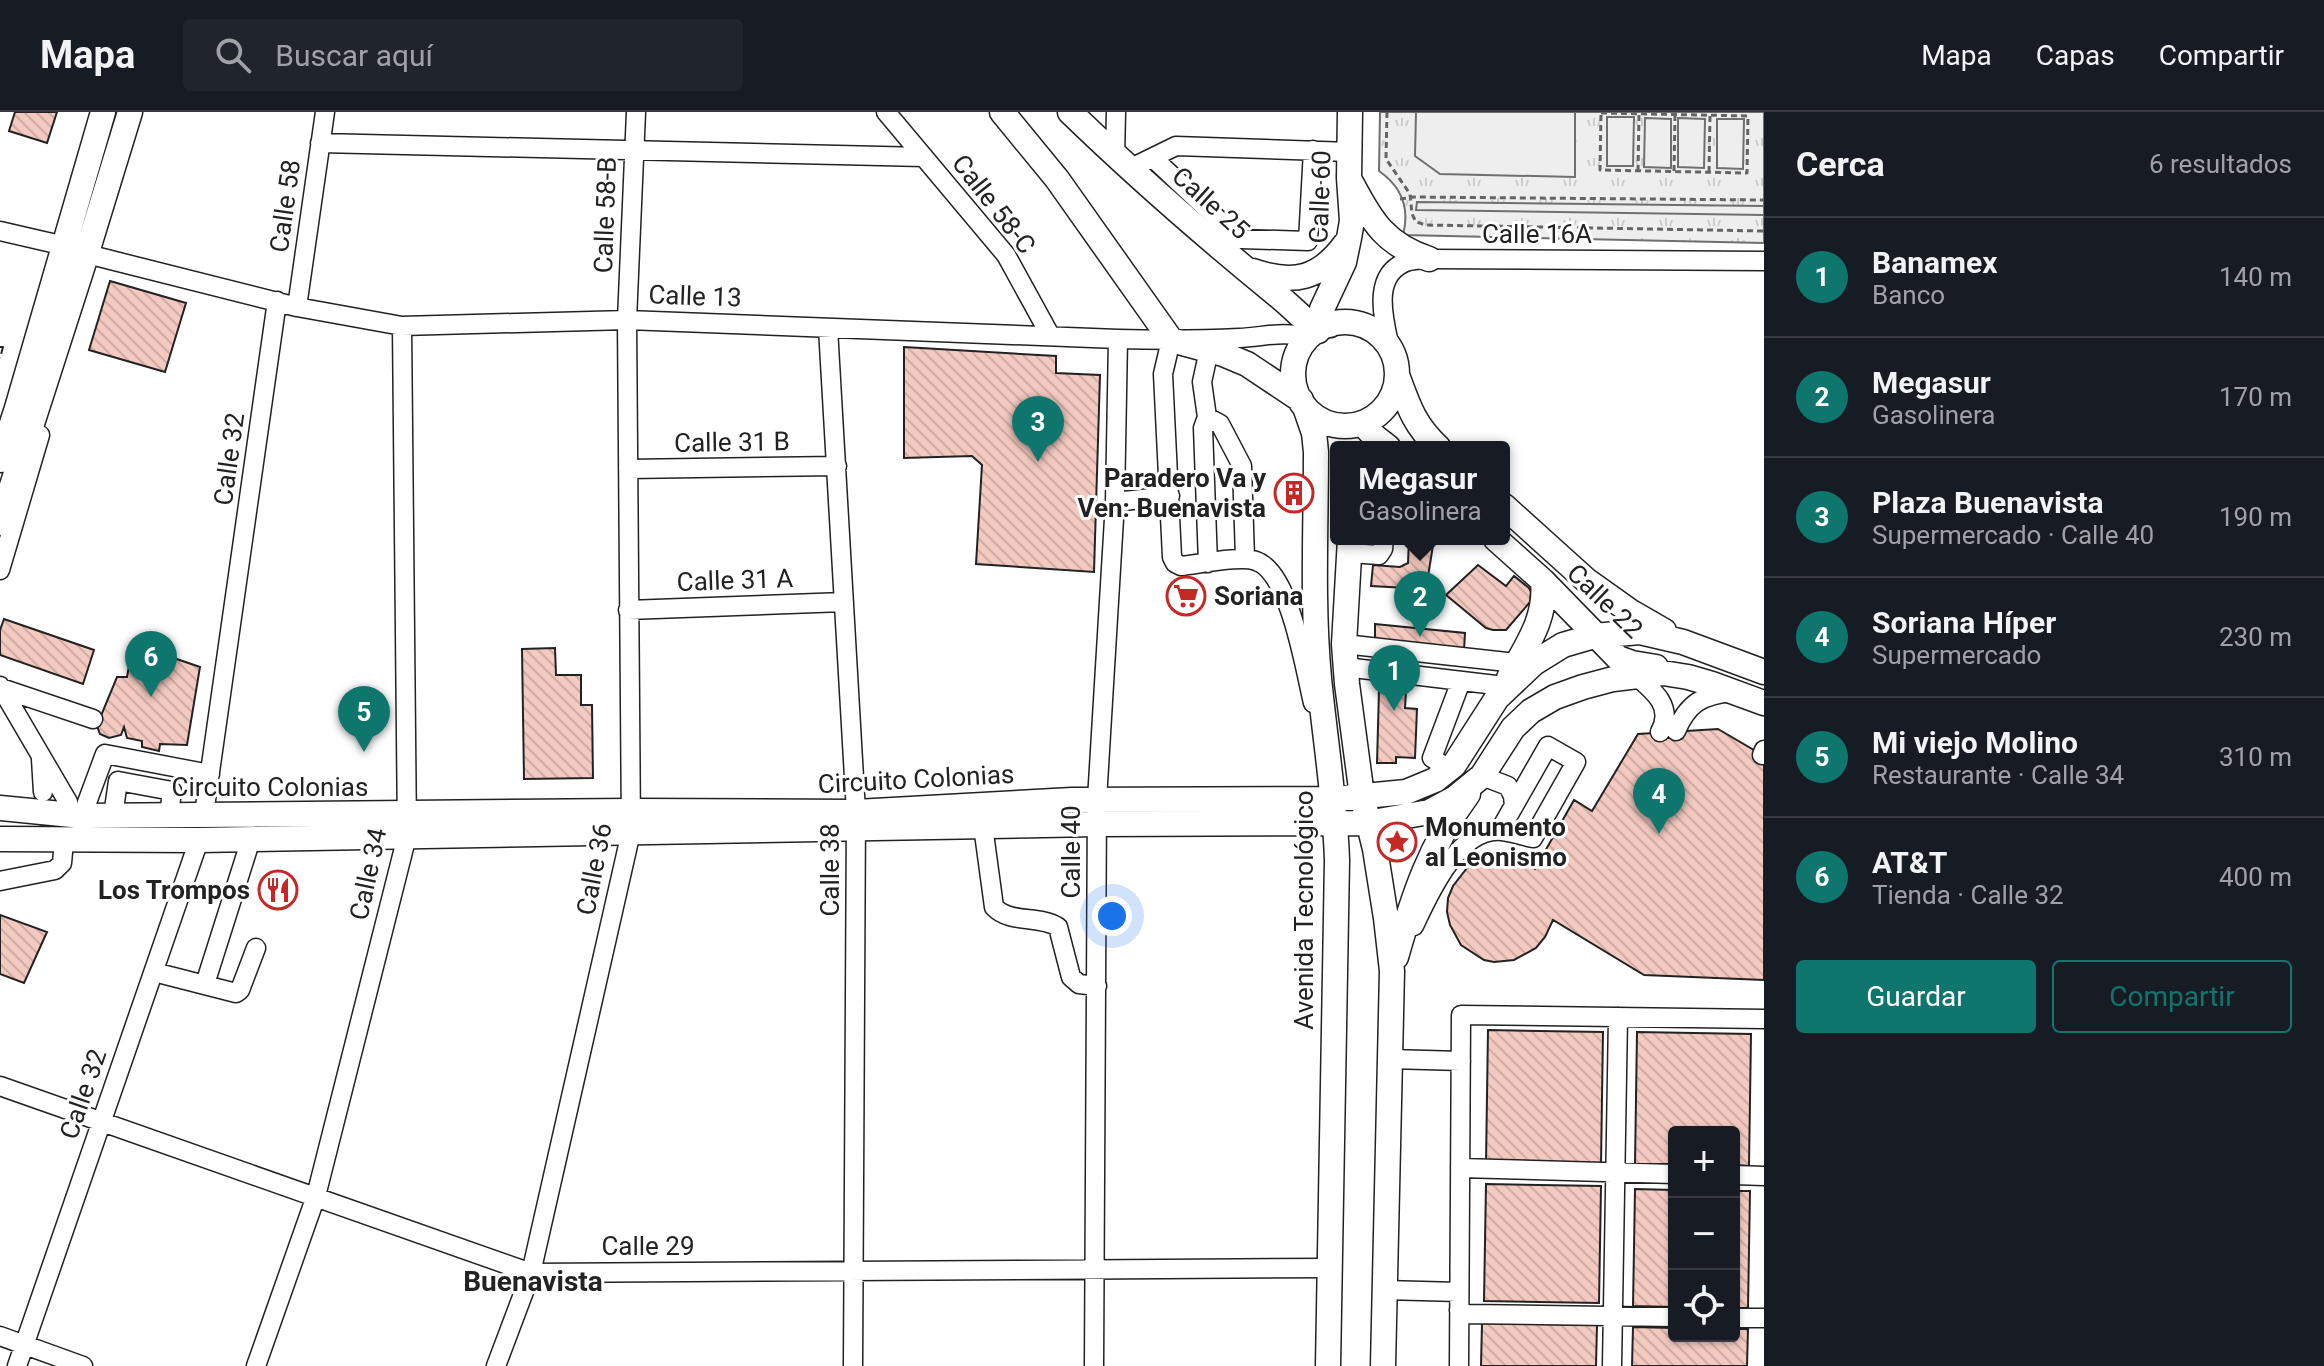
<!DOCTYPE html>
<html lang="es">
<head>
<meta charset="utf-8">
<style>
	:root { --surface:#171b24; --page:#20242c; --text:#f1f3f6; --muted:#9ea1a6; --line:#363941; --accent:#0f766e }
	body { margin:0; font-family:Roboto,sans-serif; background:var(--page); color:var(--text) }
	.controls { position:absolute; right:24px; bottom:24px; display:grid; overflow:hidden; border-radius:8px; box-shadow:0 2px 6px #0004 }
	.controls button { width:72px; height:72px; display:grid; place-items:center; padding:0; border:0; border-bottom:2px solid var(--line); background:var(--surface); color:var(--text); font:40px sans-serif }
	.you { position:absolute; left:1112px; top:804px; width:28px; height:28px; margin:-20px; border:6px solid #fff; border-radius:50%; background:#1a73e8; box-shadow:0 0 0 12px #1a73e833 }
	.badge { display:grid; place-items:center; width:52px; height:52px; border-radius:50%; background:var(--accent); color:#fff; font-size:26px; font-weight:700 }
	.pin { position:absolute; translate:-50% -66px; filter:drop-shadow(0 2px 4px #0008) }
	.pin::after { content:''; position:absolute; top:42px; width:28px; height:24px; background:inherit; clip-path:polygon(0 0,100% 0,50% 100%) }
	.popup { position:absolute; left:1330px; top:329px; width:180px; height:104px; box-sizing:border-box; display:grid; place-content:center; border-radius:8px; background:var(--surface); filter:drop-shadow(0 2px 6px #0005); font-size:26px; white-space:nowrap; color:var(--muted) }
	.popup b { font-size:30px; color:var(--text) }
	.popup::after { content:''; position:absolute; left:50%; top:100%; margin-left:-16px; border:16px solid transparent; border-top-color:var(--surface) }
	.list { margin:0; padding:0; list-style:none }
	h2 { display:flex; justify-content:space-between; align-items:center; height:104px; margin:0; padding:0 32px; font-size:34px }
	h2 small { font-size:26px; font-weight:400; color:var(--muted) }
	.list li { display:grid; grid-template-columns:52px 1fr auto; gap:24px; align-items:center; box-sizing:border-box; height:120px; padding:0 32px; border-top:2px solid var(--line) }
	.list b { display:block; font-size:30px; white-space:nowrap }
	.list p { margin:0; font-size:26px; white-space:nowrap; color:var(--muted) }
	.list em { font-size:26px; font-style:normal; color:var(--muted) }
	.actions { display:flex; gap:16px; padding:24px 32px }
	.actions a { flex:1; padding:18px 0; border:2px solid var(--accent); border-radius:8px; text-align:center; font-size:28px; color:var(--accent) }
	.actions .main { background:var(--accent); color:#fff }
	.icon { flex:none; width:44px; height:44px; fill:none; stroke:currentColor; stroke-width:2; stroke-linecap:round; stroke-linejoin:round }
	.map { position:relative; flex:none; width:1764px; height:1254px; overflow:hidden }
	header { display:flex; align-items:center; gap:48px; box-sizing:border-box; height:112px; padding:0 40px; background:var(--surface); border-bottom:2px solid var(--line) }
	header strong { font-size:38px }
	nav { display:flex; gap:44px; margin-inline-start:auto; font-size:28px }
	.search { width:560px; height:72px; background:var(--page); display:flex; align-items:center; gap:20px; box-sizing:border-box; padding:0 28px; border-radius:8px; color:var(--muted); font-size:30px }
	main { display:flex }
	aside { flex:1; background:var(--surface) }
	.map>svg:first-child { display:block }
	.grass { fill:url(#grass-tufts); stroke:#6f6f6f; stroke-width:2 }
	.pitch { fill:#eee; stroke:#6f6f6f; stroke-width:2 }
	.building { fill:url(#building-back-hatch); stroke:#222; stroke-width:2 }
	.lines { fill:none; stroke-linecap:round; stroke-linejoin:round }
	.minor-casing { stroke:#222; stroke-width:21 }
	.major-casing { stroke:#222; stroke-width:27 }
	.path { stroke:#646464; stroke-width:3; stroke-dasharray:6 4; stroke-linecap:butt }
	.minor { stroke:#fff; stroke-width:18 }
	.major { stroke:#fff; stroke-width:24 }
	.fence { stroke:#222; stroke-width:2; stroke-dasharray:10 4; stroke-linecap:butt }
	.labels { text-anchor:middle; stroke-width:6; stroke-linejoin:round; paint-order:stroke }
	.street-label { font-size:26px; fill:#222; stroke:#fff }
	.poi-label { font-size:26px; font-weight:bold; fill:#222; stroke:#fff; text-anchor:end }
	.neighbourhood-label { font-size:28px; font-weight:bold; fill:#222; stroke:#fff }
</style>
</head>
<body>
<header>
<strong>Mapa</strong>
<div class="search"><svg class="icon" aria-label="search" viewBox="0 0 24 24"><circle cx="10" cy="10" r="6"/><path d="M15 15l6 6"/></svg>Buscar aquí</div>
<nav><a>Mapa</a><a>Capas</a><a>Compartir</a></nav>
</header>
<main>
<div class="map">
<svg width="1764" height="1254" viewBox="0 0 1764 1254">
	<defs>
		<pattern id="grass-tufts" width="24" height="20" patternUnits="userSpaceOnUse" patternTransform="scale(2)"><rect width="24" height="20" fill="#eee"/><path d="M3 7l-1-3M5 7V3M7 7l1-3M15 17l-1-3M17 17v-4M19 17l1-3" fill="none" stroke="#ccc"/></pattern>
		<pattern id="building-back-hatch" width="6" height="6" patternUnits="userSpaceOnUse" patternTransform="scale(2)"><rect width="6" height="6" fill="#f3c9c0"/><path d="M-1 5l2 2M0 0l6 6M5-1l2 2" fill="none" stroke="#d0aca5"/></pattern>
	</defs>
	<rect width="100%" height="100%" fill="#fff"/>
	<!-- grass -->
	<path class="grass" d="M1380,0H1764V131L1403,123C1410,96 1402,75 1379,59Z"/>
	<!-- pitch -->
	<path class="pitch" d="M1416,0H1575V65L1440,62L1415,44Z
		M1607,5H1634L1633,54H1607Z
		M1645,6L1671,7V56L1644,55Z
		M1678,6L1705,7L1704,56L1678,55Z
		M1717,7H1744L1743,57L1717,56Z
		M1417,90L1764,94V103L1416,98Z"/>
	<!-- building -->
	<path class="building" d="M15,0H57L47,31L9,19Z
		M110,169L186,191L165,260L89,238Z
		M904,235L1056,244V261L1100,263L1094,460L976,452L982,353L972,344L904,346Z
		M1298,370L1300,392L1289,393L1288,371Z
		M1409,427H1434L1426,477L1371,474L1373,453L1400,455L1408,451Z
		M1478,453L1506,474L1514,464L1529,476L1531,480L1530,490L1506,518H1493L1486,516L1446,483Z
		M4,507L94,538L83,572L0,543V518Z
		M1375,512L1465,521L1464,538L1375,528Z
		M133,532L200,555L187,633L160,632L159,639L142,635V629L127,626L124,615L121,623L109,626L100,622L97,614L100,606L117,565H127Z
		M555,536L556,563H581V593H592L593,666L524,667L522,537Z
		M1379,578L1406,579L1405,596L1417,597L1415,646L1396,645V651H1377Z
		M1718,617L1764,644V868L1644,863L1553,808L1545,825L1536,836L1514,848L1494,850L1484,848L1461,833L1450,813L1447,800L1448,786L1453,774L1467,756L1485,746L1496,744L1516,747L1535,757L1574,688L1592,699L1638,622Z
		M0,803L47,820L24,871L0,862Z
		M1488,918L1603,920L1601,1052L1486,1050Z
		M1637,920L1751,922L1749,1054L1734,1053V1020H1674V1052H1635Z
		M1486,1072L1601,1074L1599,1191L1484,1189Z
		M1635,1077L1674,1078V1195L1633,1194Z
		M1734,1079H1750L1748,1196H1734Z
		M1482,1211L1597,1213L1596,1254H1481Z
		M1633,1215L1674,1216V1224H1734V1217H1748L1747,1254H1632Z"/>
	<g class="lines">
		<!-- minor casing -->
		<g class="minor-casing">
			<path id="minor" d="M886,0L1006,143L1050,223
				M320,31L924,45
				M1115,44L1116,0
				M1153,46L1239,127
				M1131,56L1176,34L1350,40
				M0,119L65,134
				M1209,126L1308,129L1313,38
				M87,142L297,195L402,214L627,208L1118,227C1159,228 1199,228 1239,226C1264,225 1284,218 1308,226
				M297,195L325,0
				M828,216L856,700L853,1254
				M1171,228L1163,262L1172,445L1175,451L1181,454C1200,452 1241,443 1256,449C1290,460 1305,558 1313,591
				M1390,236C1384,208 1370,161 1409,149C1415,148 1423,147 1429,147L1764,149
				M1207,305L1220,312L1242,354L1245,446
				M628,357L837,354
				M1115,390L1170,384
				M1350,441L1379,443L1383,437L1384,427
				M1208,451L1203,316L1207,305L1202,270L1209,238
				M0,458L40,323
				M628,498L844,490
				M1344,532L1516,551
				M1345,555L1504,574
				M1636,564C1654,579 1674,595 1660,620
				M0,574L68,690
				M1,576L93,607
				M1676,619C1688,591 1702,583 1732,580
				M1762,643L1764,638
				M41,647L43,680
				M1449,657L1432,646L1461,569
				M1482,664L1508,674L1513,684L1514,694
				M204,702L277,189
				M82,704L105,642L210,662
				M113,704L118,669L172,679L169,703
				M983,714L994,795C1010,812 1039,803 1058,815L1071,865L1079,872L1097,874
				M0,769L55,758L62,751L64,729
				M1414,814C1429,782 1459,714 1502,719C1512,720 1523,724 1533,726L1576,650L1548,634L1500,718
				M154,860L236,881L240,878L256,836
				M205,872L251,727
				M1390,947L1461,949
				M0,974L531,1161L1329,1156
				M1460,1056L1674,1062
				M1734,1063L1764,1064
				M1384,1178L1459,1180
				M1459,1198L1467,1202L1674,1205
				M1734,1206H1764
				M0,1224L83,1254
				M17,1254L199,728
				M256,1254L316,1084L407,724L402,214
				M496,1254L531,1161L631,720L627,208L636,0
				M1094,1254L1097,688L1115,390L1118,227
				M1459,1254L1461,903L1764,907
				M1612,1254L1618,905"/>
		</g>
		<!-- major casing -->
		<g class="major-casing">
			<path id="major" d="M1002,0L1057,67L1171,228L1223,242L1247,252L1301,288
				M1070,0C1136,64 1205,124 1276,182C1291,194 1303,207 1318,219
				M1352,72C1372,110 1386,133 1429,147
				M1253,159C1294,173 1320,167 1346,131
				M1293 262a52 52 0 1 1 104 0a52 52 0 1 1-104 0Z
				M1330,213L1323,205L1322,197L1344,150L1349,126L1352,109L1349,66L1350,0
				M1397,263C1408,293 1414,313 1438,335
				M1305,295L1314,321L1316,340C1316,415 1312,491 1319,566C1325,627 1335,687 1337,748L1328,1254
				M1362,311L1375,325L1388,335
				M0,348L17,296L103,0
				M1504,394L1586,468L1631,500L1664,519
				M0,411L84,150L130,0
				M1350,427L1344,532L1347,572L1362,684L1375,737L1386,806L1392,859L1383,1254
				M1496,427L1543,469L1618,546L1632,551L1656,555
				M1509,566C1526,534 1547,507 1543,469
				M0,696L82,704L631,699L856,700L1072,688L1334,687L1406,680L1435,668L1454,653L1497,586L1534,551L1563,533L1594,524L1640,520L1683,530L1764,560
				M0,727L199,728L1097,712L1367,711L1429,700L1455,686L1482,664L1513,616L1531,599L1555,585L1583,575L1613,567L1663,561L1688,565L1712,572L1764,591
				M1396,845C1413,785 1430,733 1468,682"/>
		</g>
		<!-- path -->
		<path class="path" d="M1387,0L1386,47L1410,82L1412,102L1416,110L1426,113L1764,119
			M1601,1L1748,4L1747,61L1600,58Z
			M1638,59L1639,2
			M1674,59L1675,3
			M1709,60L1710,3
			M1400,87L1414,85L1764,88"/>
		<!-- minor -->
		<use href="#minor" class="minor"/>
		<!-- major -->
		<use href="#major" class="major"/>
		<!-- fence -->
		<path class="fence" d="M0,235H3L0,246"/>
	</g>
	<!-- icons -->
	<defs>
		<g id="building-ring" transform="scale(2)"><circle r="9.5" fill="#fff" stroke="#c62828" stroke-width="1.5"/><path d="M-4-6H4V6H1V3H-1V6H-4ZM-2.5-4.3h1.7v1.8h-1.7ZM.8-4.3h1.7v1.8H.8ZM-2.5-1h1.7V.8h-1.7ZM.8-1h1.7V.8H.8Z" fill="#c62828"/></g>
		<g id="supermarket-ring" transform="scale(2)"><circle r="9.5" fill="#fff" stroke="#c62828" stroke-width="1.5"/><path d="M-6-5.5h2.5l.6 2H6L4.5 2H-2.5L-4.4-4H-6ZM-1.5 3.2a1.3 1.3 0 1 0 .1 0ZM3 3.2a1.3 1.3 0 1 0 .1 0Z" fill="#c62828"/></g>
		<g id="sight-ring" transform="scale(2)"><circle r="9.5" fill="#fff" stroke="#c62828" stroke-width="1.5"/><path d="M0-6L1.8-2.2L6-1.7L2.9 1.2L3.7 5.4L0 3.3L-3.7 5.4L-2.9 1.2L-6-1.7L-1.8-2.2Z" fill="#c62828"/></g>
		<g id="restaurant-ring" transform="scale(2)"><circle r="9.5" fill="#fff" stroke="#c62828" stroke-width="1.5"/><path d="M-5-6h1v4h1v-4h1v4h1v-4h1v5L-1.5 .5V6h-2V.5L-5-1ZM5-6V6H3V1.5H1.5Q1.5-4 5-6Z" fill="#c62828"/></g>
	</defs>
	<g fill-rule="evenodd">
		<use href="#building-ring" x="1294" y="381"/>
		<use href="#supermarket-ring" x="1186" y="484"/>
		<use href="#sight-ring" x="1397" y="730"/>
		<use href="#restaurant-ring" x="278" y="778"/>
	</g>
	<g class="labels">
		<!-- street labels -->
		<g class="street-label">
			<text transform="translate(1320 85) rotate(-88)" y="9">Calle 60</text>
			<text transform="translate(1211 91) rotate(42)" y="9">Calle 25</text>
			<text transform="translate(994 92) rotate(52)" y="9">Calle 58-C</text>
			<text transform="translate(285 94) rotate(-82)" y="9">Calle 58</text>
			<text transform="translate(605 103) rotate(-88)" y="9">Calle 58-B</text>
			<text x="1537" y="131">Calle 16A</text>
			<text transform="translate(695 184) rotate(2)" y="9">Calle 13</text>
			<text transform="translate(732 330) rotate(-1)" y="9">Calle 31 B</text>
			<text transform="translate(229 347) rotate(-82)" y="9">Calle 32</text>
			<text transform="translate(735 468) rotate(-2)" y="9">Calle 31 A</text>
			<text transform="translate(1605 489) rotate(44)" y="9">Calle 22</text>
			<text transform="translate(916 667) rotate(-3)" y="9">Circuito Colonias</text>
			<text x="270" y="684">Circuito Colonias</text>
			<text transform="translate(1071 740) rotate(-90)" y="9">Calle 40</text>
			<text transform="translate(594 757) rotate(-79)" y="9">Calle 36</text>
			<text transform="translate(830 758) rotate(-90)" y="9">Calle 38</text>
			<text transform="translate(368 762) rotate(-78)" y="9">Calle 34</text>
			<text transform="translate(1304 798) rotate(-90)" y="9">Avenida Tecnológico</text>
			<text transform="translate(83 982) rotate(-71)" y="9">Calle 32</text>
			<text x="648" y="1143">Calle 29</text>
		</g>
		<!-- poi labels -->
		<g class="poi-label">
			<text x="1266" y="375">Paradero Va y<tspan x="1266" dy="30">Ven: Buenavista</tspan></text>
			<text x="1214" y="493" text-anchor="start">Soriana</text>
			<text x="1425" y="724" text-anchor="start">Monumento<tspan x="1425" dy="30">al Leonismo</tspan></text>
			<text x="250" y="787">Los Trompos</text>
		</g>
		<!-- neighbourhood labels -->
		<g class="neighbourhood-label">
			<text x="533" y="1179">Buenavista</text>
		</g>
	</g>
</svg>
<div class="controls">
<button>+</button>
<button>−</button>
<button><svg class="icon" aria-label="locate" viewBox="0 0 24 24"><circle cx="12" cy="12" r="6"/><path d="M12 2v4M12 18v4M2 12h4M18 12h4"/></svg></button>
</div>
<div class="you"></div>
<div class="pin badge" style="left:1394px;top:599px">1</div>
<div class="pin badge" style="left:1420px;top:525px">2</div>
<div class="popup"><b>Megasur</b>Gasolinera</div>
<div class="pin badge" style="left:1038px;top:350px">3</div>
<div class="pin badge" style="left:1659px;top:722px">4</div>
<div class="pin badge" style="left:364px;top:640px">5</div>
<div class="pin badge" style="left:151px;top:585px">6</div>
</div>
<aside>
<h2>Cerca<small>6 resultados</small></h2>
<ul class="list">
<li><span class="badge">1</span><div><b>Banamex</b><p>Banco</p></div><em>140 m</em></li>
<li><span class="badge">2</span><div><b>Megasur</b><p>Gasolinera</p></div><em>170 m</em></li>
<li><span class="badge">3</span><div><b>Plaza Buenavista</b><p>Supermercado · Calle 40</p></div><em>190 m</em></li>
<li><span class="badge">4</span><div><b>Soriana Híper</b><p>Supermercado</p></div><em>230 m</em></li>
<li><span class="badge">5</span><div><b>Mi viejo Molino</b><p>Restaurante · Calle 34</p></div><em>310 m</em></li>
<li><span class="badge">6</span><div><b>AT&amp;T</b><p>Tienda · Calle 32</p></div><em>400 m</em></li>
</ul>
<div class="actions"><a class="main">Guardar</a><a>Compartir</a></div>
</aside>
</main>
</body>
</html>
